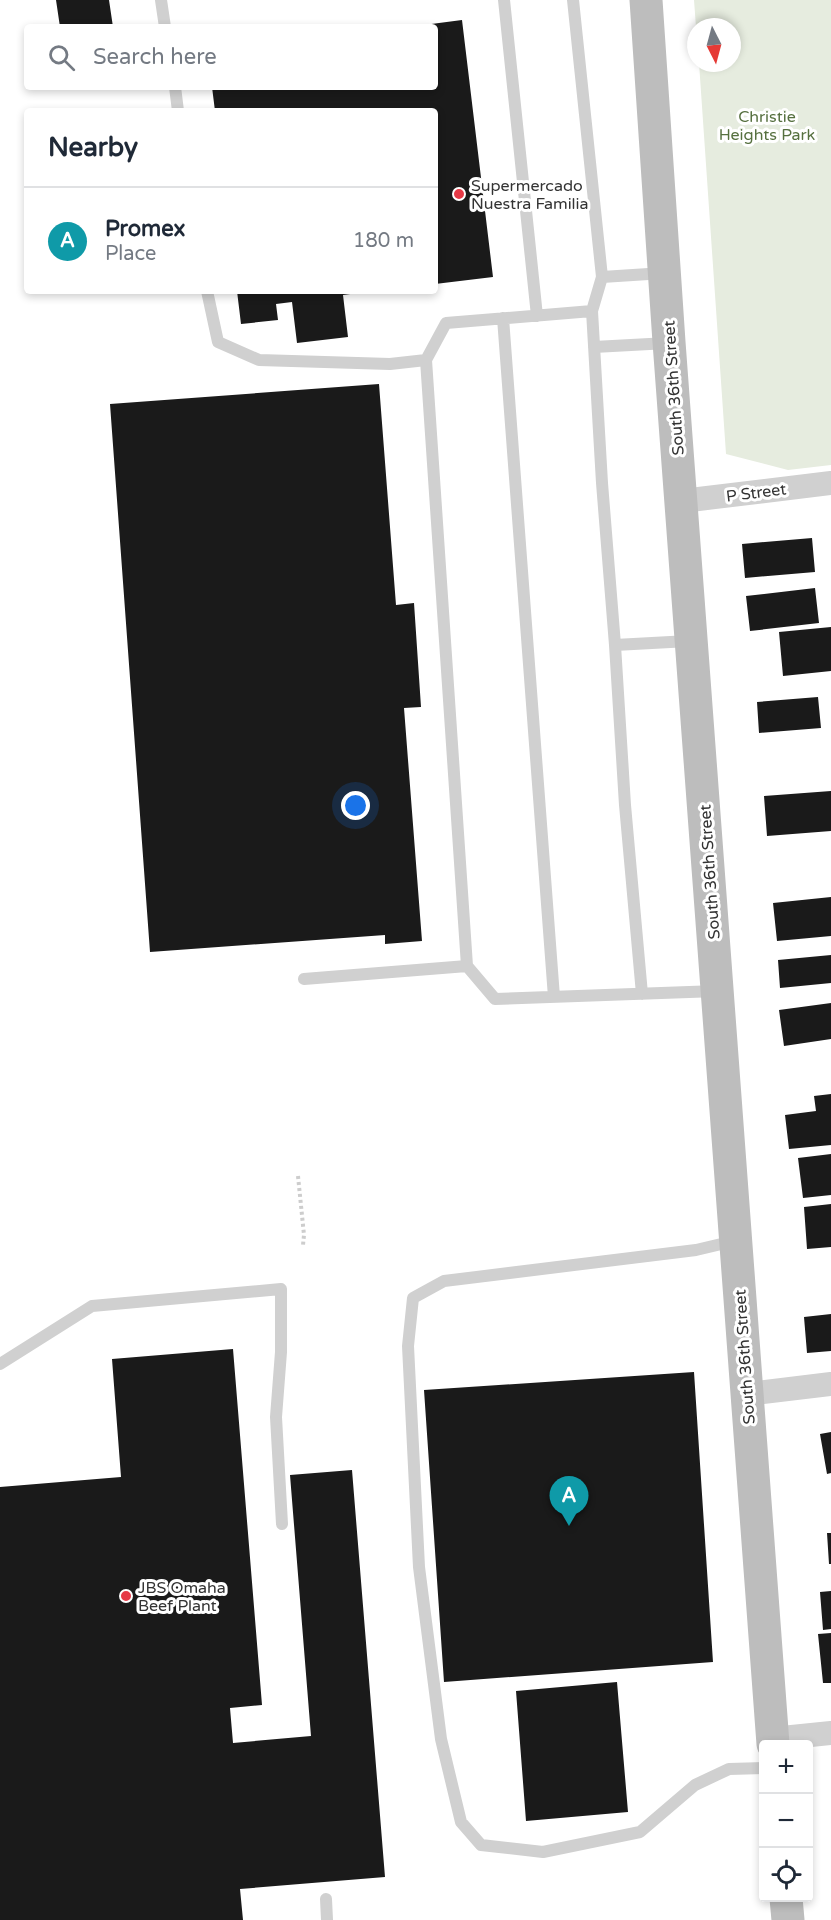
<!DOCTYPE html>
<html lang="en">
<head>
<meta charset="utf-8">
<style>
	:root { --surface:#fff; --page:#f6f6f7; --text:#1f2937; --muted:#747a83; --line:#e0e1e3; --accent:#1a73e8 }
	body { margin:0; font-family:"Varela Round",sans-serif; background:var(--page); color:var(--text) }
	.controls { position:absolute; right:18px; bottom:18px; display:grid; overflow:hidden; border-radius:6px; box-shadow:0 3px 9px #0003 }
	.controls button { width:54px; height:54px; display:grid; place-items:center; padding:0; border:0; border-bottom:2px solid var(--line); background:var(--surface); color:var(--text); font:30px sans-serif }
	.compass { position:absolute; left:687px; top:18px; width:54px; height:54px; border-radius:50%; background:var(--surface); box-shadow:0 3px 9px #0003; rotate:174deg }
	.you { position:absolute; left:356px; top:806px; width:21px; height:21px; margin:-15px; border:4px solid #fff; border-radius:50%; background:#1a73e8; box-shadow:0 0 0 9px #1a73e833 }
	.badge { display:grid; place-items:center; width:39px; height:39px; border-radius:50%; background:var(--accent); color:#fff; font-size:20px; font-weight:700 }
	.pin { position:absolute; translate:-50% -50px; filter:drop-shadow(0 2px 3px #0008) }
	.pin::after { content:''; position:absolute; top:32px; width:21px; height:18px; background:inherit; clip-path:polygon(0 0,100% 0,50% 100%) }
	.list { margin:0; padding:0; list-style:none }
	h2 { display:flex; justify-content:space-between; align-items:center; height:78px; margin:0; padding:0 24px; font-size:26px }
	h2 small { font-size:20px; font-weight:400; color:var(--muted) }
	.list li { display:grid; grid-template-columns:39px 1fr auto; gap:18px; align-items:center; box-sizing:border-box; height:108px; padding:0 24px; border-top:2px solid var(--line) }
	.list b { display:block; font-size:22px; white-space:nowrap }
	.list p { margin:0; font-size:20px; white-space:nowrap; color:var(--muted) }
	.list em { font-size:20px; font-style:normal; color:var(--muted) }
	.icon { flex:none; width:33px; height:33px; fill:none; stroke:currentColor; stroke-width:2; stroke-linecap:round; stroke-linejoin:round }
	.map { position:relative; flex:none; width:831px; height:1920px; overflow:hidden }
	.search { position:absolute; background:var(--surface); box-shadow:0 3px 9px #0003; left:24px; top:24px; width:414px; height:66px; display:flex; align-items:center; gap:15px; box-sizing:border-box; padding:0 21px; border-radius:6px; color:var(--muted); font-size:22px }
	.panel { position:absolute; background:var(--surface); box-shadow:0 3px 9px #0003; left:24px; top:108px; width:414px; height:186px; border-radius:6px }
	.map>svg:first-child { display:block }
	.green { fill:#e6ecdf }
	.building { fill:#1a1a1a }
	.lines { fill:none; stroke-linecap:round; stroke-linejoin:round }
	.path { stroke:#cdcdcd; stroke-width:4; stroke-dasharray:3 3; stroke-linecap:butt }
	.lane { stroke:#d0d0d0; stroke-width:12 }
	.street { stroke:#d0d0d0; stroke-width:24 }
	.secondary { stroke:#bdbdbd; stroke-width:33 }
	.poi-dot { fill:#e63946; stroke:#fff; stroke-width:2 }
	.labels { text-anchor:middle; stroke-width:6; stroke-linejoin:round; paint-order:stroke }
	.park-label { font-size:16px; fill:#56703f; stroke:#fff }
	.poi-label { font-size:16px; fill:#333; stroke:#fff; text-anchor:start }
	.street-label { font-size:16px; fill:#333; stroke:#fff }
</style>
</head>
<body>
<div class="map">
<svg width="831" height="1920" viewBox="0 0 831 1920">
	<rect width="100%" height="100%" fill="#fff"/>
	<!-- green -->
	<path class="green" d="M694,0H831V465L788,470L726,454L699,63H732V27H696Z"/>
	<!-- building -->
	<path class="building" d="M56,0H109L113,27H60Z
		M462,20L493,277L435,284V111H215L212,87H435V27L416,26Z
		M237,291H365V292L343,295L348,337L297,343L292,302L276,304L278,320L241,324Z
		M379,384L396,605L414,603L421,707L404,708L422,941L385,944V935L150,952L110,404Z
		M812,538L815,572L745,578L742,544Z
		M815,588L819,623L750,631L746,596Z
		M831,627V671L783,676L779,632Z
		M818,697L821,728L759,733L757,702Z
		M831,791V831L767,836L764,796Z
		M831,897V936L777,941L773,903Z
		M831,955V983L780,988L778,960Z
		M831,1003V1039L784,1046L779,1010Z
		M831,1094V1145L789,1149L785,1115L816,1111L814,1096Z
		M831,1154V1195L803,1198L798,1158Z
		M831,1204V1247L807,1249L804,1207Z
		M831,1314V1351L807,1353L804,1317Z
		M233,1349L262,1705L230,1708L233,1743L311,1736L290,1475L352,1470L385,1877L240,1889L243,1920H0V1487L121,1477L112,1359Z
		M694,1372L713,1662L444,1682L424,1390Z
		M831,1432V1473L827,1474L820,1434Z
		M827,1533H831V1564H829Z
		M831,1591V1629L823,1630L820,1592Z
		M831,1633V1683H823L818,1634Z
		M617,1682L628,1812L526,1821L516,1691Z"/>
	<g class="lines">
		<!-- path -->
		<path class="path" d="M298,1176L304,1235L303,1245"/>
		<!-- lane -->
		<path class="lane" d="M161,0L165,27
			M504,0L537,316
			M573,0L602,277L592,311L602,483L615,645L689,641
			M175,87L178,111
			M602,277L664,273
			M207,291L218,342L259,360L390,364L426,360L467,966L495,999L717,991
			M503,318L554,997
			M594,347L668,343
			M426,360L446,323L592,311
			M615,645L625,805L642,994
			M304,979L467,966
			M734,1241L696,1250L444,1281L413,1298L408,1346L419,1567L441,1739L461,1822L481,1845L543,1852L640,1832L695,1785L729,1769L764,1768
			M0,1364L92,1306L281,1289V1352L276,1417L282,1524
			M326,1899L327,1920"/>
		<!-- street -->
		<path class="street" d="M682,501L831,483
			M747,1394L831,1384
			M772,1739L831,1733"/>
		<!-- secondary -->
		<path class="secondary" d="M646,0L669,342L773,1744
			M786,1898L788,1920"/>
	</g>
	<!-- markers -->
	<g class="poi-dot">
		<circle cx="459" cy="194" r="6"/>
		<circle cx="126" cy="1596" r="6"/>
	</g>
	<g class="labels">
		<!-- park labels -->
		<g class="park-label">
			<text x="767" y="122">Christie<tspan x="767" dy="18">Heights Park</tspan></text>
		</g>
		<!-- poi labels -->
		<g class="poi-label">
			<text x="471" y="191">Supermercado<tspan x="471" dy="18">Nuestra Familia</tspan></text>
			<text x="138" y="1593">JBS Omaha<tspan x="138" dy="18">Beef Plant</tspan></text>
		</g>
		<!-- street labels -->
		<g class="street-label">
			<text transform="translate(673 388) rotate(-94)" y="6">South 36th Street</text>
			<text transform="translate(756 492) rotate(-7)" y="6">P Street</text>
			<text transform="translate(709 872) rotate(-94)" y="6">South 36th Street</text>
			<text transform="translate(744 1357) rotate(-94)" y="6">South 36th Street</text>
		</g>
	</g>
</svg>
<div class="controls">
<button>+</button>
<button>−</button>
<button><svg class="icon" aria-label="locate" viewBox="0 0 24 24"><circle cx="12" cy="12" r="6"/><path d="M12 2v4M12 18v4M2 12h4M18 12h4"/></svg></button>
</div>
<svg class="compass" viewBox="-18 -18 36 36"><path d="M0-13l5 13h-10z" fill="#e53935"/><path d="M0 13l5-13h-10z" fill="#747a83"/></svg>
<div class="you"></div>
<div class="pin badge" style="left:569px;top:1526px;background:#0f9aa8">A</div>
<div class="search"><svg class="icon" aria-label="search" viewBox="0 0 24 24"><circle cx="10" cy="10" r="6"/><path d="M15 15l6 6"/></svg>Search here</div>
<section class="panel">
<h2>Nearby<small></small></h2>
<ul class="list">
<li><span class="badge" style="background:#0f9aa8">A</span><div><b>Promex</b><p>Place</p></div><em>180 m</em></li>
</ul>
</section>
</div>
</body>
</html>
